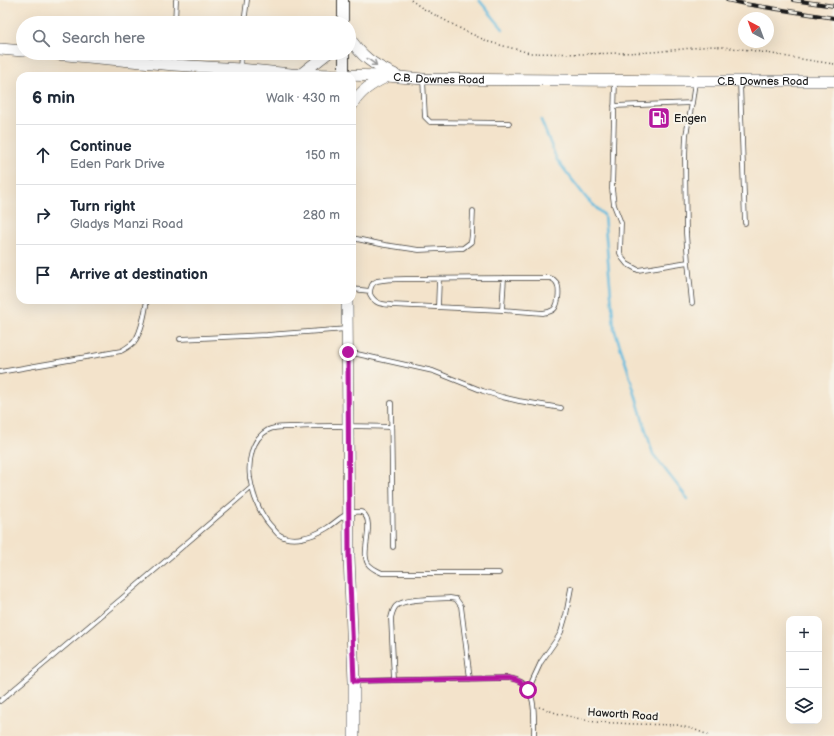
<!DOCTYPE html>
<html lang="en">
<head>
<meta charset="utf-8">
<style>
	:root { --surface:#fff; --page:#f2f2f3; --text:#1f2937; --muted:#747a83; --line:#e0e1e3 }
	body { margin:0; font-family:"Balsamiq Sans",sans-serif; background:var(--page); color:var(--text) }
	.controls { position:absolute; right:12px; bottom:12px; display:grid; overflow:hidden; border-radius:8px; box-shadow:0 4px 16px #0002 }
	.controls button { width:36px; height:36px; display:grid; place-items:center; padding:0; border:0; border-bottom:1px solid var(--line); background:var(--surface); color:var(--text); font:20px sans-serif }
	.compass { position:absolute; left:738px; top:12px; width:36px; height:36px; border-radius:50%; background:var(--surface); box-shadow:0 4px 16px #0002; rotate:319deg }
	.stop { position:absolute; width:12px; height:12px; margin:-9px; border:3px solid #b5179e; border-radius:50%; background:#fff }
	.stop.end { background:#b5179e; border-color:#fff; box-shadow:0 1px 4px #0008 }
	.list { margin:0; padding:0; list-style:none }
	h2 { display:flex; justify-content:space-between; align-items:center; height:52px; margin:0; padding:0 16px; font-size:17px }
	h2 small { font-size:13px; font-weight:400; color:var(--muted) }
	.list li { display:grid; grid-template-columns:26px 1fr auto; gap:12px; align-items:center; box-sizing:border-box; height:60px; padding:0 16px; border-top:1px solid var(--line) }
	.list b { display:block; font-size:15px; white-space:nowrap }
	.list p { margin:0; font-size:13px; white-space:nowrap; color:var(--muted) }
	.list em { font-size:13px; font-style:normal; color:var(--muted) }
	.icon { flex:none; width:22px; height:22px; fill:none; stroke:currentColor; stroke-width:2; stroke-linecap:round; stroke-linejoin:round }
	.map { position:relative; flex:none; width:834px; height:736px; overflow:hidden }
	.search { position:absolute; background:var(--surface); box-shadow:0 4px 16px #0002; left:16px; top:16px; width:340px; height:44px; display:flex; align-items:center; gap:10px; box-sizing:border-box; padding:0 14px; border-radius:22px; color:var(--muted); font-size:15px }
	.panel { position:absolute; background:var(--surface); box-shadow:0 4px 16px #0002; left:16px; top:72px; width:340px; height:232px; border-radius:12px }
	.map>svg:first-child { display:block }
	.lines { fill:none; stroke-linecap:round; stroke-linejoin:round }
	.stream { stroke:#61bade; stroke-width:2.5 }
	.service-casing { stroke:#3c3a36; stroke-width:5.5 }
	.tertiary-casing { stroke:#3c3a36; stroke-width:12 }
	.secondary-casing { stroke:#3c3a36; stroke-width:12 }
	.path { stroke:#3c3a36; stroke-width:1.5; stroke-dasharray:1 3; stroke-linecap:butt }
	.service { stroke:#fff; stroke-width:4 }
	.tertiary { stroke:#fff; stroke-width:10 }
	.secondary { stroke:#fff; stroke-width:11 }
	.rail-casing { stroke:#1c1c1c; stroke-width:4 }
	.rail { stroke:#f7f3e8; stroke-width:2.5; stroke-dasharray:8; stroke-linecap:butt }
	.oneway { stroke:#999 }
	.route { stroke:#b5179e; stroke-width:5 }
	.labels { text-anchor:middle; stroke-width:4; stroke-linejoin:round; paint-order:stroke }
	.street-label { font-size:11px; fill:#1c1c1c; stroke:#f7f3e8 }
	.poi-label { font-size:11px; fill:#1c1c1c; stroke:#f7f3e8; text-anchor:start }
</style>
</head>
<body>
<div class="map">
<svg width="834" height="736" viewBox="0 0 834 736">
	<rect width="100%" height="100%" fill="#f7f3e8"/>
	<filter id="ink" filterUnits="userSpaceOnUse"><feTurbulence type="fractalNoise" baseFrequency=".025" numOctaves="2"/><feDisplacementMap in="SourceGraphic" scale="8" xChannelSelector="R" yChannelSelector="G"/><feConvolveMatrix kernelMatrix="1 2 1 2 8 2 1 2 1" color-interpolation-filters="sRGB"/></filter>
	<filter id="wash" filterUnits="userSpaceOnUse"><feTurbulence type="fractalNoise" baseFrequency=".012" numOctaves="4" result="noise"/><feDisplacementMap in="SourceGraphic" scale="16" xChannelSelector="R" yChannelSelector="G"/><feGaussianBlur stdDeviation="0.9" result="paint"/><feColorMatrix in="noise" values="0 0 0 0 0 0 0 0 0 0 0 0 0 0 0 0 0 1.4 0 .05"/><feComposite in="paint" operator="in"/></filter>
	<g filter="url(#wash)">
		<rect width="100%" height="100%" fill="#f3e3cb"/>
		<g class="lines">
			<!-- stream -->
			<path class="stream" d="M479,0L503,29
				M541,120L557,160L587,199L604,215L614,328L627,367L653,454L688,499"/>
		</g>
	</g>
	<g filter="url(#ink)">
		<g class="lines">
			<!-- service casing -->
			<g class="service-casing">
				<path id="service" d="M175,23L176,0
					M244,23L247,0
					M174,65V53
					M240,69L241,53
					M423,79L425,117L430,122L509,123
					M615,81L612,189L614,205L621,223L620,253L623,259L627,264L638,270L688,262
					M740,82L745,223
					M614,106L692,103
					M352,238L385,245L419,250L463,248L471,242L472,234L473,211
					M550,278C553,279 554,279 556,282C560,287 559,302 555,308C552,312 548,312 543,313L502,310L391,305C381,304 375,304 370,294C370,289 371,283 377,281C388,278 408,279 420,279C463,278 507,278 550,278Z
					M352,289L370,291
					M692,303L688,262L686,233L685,158L686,135L692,103L695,82
					M438,307L439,279
					M502,310L504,278
					M180,339L267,335L347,329
					M348,352L433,371L483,391L502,397L519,401L561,408
					M0,372L121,351C126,348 130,346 134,342C142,332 145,312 147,300
					M391,403L393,547
					M391,427C359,426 327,425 295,427C286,427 275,426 268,430C251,439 248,462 250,478C253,496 258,511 270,525C273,528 275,531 278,534C292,544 314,536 327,528C337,522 342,514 355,512C358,512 361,511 363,513C376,523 359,554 369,565C373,569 378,571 382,573H499
					M394,680L391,618C392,614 393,609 396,606C405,598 438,599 450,598L456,599L461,606L470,679
					M354,681L509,678C512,679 516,679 519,681C537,688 534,720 534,736
					M528,690L541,662L557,639L561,632L566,615L571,588
					M0,701L127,594L252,487"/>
			</g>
			<!-- tertiary casing -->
			<g class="tertiary-casing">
				<path id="tertiary" d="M343,23V0
					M344,53V76"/>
			</g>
			<!-- secondary casing -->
			<g class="secondary-casing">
				<g id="secondary">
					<path d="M349,37C361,56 373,65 394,74"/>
					<path d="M0,49L23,51"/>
					<path id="s1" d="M45,53L174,65L240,69L291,74L387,76L423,79L695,81H834"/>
					<path d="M301,74L328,53"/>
					<path d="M352,105C361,90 372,84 386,77"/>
					<path d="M347,300L349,556L354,681V736"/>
				</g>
			</g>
			<!-- path -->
			<path class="path" d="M411,0L422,8L465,31L489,42L530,53L586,54L653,52L712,46L750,50L794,58L834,64
				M539,707L556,713L576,718L595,722L636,724L677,725L693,729L711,736"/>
			<!-- service -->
			<use href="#service" class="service"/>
			<!-- tertiary -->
			<use href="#tertiary" class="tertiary"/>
			<!-- secondary -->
			<use href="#secondary" class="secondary"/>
			<!-- rail casing -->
			<g class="rail-casing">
				<path id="rail" d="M727,0L745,4L834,18
					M793,0L834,6"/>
			</g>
			<!-- rail -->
			<use href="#rail" class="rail"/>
		</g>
		<!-- one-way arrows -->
		<defs><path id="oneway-shaft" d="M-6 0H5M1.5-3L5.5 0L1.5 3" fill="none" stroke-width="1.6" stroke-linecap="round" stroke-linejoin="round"/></defs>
		<use class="oneway" href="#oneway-shaft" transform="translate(372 62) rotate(36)"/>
	</g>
	<g class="lines" filter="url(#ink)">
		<!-- route -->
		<path class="route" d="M348,352L349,556L354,681L509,678C518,680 523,682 528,690"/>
	</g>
	<!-- icons -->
	<defs>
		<g id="fuel-square" transform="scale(1.15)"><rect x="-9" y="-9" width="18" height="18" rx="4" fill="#b5179e" stroke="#f7f3e8"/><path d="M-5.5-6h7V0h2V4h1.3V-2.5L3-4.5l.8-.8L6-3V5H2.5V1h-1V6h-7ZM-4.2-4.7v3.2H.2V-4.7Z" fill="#fff"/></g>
	</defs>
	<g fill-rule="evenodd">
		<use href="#fuel-square" x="659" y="118"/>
	</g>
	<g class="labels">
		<!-- street labels -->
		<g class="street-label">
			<text dy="4" stroke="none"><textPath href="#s1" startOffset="395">C.B. Downes Road</textPath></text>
			<text dy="4" stroke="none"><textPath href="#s1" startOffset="719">C.B. Downes Road</textPath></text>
			<text transform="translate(623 714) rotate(4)" y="4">Haworth Road</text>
		</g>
		<!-- poi labels -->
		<g class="poi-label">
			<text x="674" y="122">Engen</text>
		</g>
	</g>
</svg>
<div class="controls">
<button>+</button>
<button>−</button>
<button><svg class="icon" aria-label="layers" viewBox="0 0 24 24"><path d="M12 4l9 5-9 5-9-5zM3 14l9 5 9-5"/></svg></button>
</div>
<svg class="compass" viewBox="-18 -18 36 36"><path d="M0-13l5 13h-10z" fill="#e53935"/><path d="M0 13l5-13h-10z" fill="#747a83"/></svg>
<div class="stop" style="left:528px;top:690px"></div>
<div class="stop end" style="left:348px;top:352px"></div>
<div class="search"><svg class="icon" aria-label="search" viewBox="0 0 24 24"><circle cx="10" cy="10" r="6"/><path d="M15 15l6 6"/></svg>Search here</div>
<section class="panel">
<h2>6 min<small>Walk · 430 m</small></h2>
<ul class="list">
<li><svg class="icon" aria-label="ahead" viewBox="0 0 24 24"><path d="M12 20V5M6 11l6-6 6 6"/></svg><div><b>Continue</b><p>Eden Park Drive</p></div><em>150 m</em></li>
<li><svg class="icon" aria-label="right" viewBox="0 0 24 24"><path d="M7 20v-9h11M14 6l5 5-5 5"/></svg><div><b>Turn right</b><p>Gladys Manzi Road</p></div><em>280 m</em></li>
<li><svg class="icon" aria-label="arrive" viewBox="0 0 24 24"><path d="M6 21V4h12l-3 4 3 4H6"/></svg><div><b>Arrive at destination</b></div></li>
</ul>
</section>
</div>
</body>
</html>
